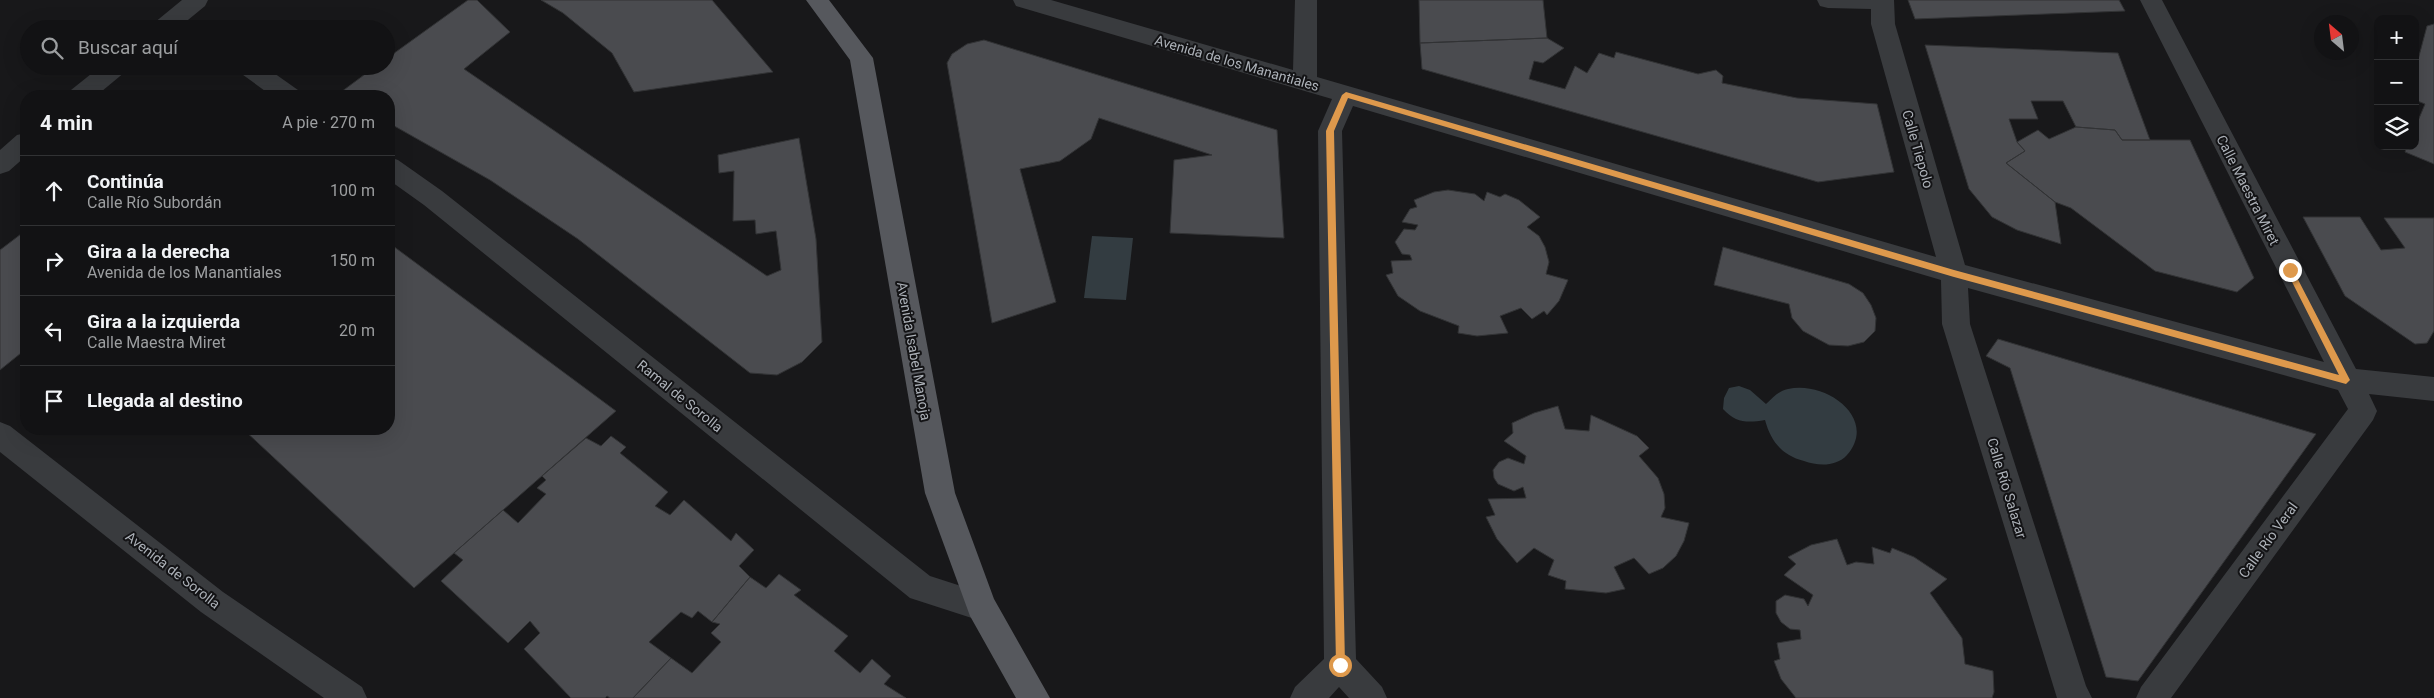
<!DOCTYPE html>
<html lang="es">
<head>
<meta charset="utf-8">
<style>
	:root { --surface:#121214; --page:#1f2022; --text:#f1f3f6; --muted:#9c9ea0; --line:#313234 }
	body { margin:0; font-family:Roboto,sans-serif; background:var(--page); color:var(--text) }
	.controls { position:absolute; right:15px; top:15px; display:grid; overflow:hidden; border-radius:10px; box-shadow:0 5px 20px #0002 }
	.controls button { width:45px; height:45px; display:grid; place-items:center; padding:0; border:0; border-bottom:1px solid var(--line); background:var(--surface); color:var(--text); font:25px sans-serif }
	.compass { position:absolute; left:2314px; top:15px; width:45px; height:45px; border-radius:50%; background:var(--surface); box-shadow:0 5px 20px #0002; rotate:332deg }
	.stop { position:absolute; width:15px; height:15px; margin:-11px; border:4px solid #de994c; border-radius:50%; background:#fff }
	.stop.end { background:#de994c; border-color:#fff; box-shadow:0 1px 5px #0008 }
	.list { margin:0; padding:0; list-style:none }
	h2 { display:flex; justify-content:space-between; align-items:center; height:65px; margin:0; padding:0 20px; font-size:21px }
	h2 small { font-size:16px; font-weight:400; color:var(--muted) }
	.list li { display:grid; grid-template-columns:32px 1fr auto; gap:15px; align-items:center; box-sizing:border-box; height:70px; padding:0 20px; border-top:1px solid var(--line) }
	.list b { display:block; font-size:19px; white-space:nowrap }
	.list p { margin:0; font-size:16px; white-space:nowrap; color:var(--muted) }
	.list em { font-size:16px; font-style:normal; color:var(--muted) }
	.icon { flex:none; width:28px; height:28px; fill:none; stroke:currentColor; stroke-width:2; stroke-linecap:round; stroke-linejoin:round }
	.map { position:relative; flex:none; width:2434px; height:698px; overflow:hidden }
	.search { position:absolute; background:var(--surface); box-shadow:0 5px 20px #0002; left:20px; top:20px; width:375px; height:55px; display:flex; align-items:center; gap:12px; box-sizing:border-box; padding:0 18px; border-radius:28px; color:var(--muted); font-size:19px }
	.panel { position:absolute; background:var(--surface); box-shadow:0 5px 20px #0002; left:20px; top:90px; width:375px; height:345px; border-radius:20px }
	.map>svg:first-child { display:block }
	.water { fill:#333c41 }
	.building { fill:#4a4b4f; stroke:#323335 }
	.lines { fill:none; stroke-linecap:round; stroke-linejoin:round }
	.minor { fill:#393b3e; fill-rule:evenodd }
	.major { fill:#56585d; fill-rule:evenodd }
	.route { fill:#de994c }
	.labels { text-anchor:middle; stroke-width:4; stroke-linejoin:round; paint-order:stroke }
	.street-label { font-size:14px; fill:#acb1b8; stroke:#131315 }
</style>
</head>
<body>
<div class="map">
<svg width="2434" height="698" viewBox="0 0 2434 698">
	<rect width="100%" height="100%" fill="#18181a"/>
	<!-- water -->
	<path class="water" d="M1092,236L1133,238L1126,300L1084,298Z
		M1739,386L1750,390L1766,404C1773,398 1778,391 1788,389C1825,380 1879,418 1847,455C1836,467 1818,466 1804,461C1782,455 1771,442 1765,420C1747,423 1736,423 1723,409L1724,398L1729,388Z"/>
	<!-- building -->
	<path class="building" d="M468,0H477L510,32L464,69L767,276L781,270L776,231L756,234L755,220L733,221L734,171L719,173L718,155L799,138L816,239L822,342L802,362L777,375L750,373L578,239L490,180L389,123V96L337,95L376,66H386V59Z
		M541,0H712L773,72L634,92L612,53L563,13Z
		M1419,0H1543L1547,38L1420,43Z
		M1908,0H2119L2125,11L1915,19Z
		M2434,24V164L2405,152L2407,146H2415V128L2425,104L2415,100V71L2427,26Z
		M1547,38L1564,48L1543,63L1534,61L1529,79L1565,89L1575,66L1587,73L1599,53L1614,58L1616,52L1698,74L1716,70L1723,76L1722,83L1797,98L1877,104L1894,172L1818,182L1422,69L1420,43Z
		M984,40L1277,130L1284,238L1170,233L1174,160L1212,155L1099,118L1091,139L1060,161L1020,169L1056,302L992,323L947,63L952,54L967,44Z
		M1925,45L2118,53L2150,140H2122L2115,130L2076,127L2063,101H2031L2038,119H2009L2017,142L2025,151L2006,163L2055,202L2061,244L2017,230L1992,217L1969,189Z
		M2076,127L2115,130L2122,140H2190L2254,278L2237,292L2155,271L2071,208L2055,202L2006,163L2025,151L2017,142L2038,130L2049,139Z
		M1448,190L1475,194L1484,201L1487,192L1500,197L1505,194L1519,200L1540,217L1527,227L1539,236L1545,247L1549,262L1546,274L1568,280L1559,301L1547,315L1544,311L1532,319L1521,308L1500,316L1508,333L1477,336L1458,333L1459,326L1420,311L1398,296L1386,275L1393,273L1391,261L1412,260L1410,255L1402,254L1395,242L1404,229L1415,230L1418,225L1402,222L1410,209L1417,207L1414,200L1434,192Z
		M2303,217H2360L2381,250L2405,248L2384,218H2434V331L2427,343L2415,344L2345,296Z
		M21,234L26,237V349L0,370V250Z
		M389,243L616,411L414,588L243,429H389Z
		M1723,247L1849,284L1863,293L1871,305L1876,318L1875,331L1864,342L1848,346L1829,345L1803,331L1792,318L1789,304L1714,285Z
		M1998,339L2316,434L2138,681L2106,677L2010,368L1986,356Z
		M1558,406L1565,429L1589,431L1591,415L1637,436L1649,448L1639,456L1658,478L1664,494L1665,508L1661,517L1689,523L1684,541L1676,556L1663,568L1649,574L1634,558L1614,567L1625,589L1606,593L1565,589L1566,581L1548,575L1554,560L1534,548L1517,563L1497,539L1486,517L1495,515L1488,499L1526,498L1523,487L1514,491L1498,484L1494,478L1493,470L1499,462L1508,458L1524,464L1526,456L1504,441L1513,433L1512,423L1534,413Z
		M611,436L626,447L620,453L668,492L655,506L670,515L684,500L731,541L736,533L754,550L739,566L750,577L712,622L698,611L692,618L681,612L649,642L671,658L633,698H610L607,696L605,698H571L524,649L540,633L530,621L508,643L441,581L463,560L454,553L503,510L518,523L546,494L537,488L546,480L542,476L586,438L601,446Z
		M1837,539L1847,565L1856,562L1874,564L1872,547L1890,553L1892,548L1914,557L1947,579L1930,593L1962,638L1965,664L1993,671L1994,692L1992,698H1796L1781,679L1774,661L1780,659L1777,643L1801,639L1800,630L1790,629L1781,622L1776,613V601L1785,595L1804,599L1808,606L1813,595L1784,575L1796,564L1788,557L1811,545Z
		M779,574L801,590L794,595L848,636L834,651L860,673L872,659L891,676L884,684L906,698H633L671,658L692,673L721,642L711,633L720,624L712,622L750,577L766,588Z"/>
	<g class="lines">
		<!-- minor -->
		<path class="minor" d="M182,0H208L205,6L177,29H151L154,23Z
			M1013,0H1051L1293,70L1295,0H1317V77L1936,257L1871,24V9L1828,8L1820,6L1817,0H1894L1895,24L1965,265L2324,362L2140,0H2162L2356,369L2434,377V401L2369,394L2377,411L2373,420L2171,698H2136L2141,687L2348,409L2338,390L1968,288L1970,324L2086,686L2092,698H2057L1942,324L1941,280L1353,106L1342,131L1356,659L1382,687L1387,698H1349L1339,687L1329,698H1290L1295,687L1324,659L1318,131L1332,99L1016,6Z
			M101,66H129L125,72L96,96H68L71,90Z
			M235,66H264L298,90L301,96H272L239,72Z
			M26,133V156L9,171L0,174V150L17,135Z
			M389,157L398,160L442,191L930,576L992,596L996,606L992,616L981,621L910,598L424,205L389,180Z
			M0,422L10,426L223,592L362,687L367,698H324L201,612L0,452Z"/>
		<!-- major -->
		<path class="major" d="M806,0H829L873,58L955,493L994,599L1050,698H1016L970,616L925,493L850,60Z"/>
	</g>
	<!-- route -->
	<path class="route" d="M1346,92L1954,270L2339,375L2286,270L2290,267L2292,268L2350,380L2346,384L1954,277L1348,98L1334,131L1345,665L1340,670L1336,665L1326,131L1342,95Z"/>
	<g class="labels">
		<!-- street labels -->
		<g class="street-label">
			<text transform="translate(1237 63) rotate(16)" y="5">Avenida de los Manantiales</text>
			<text transform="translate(1918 149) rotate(74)" y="5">Calle Tiepolo</text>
			<text transform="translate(2248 190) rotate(63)" y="5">Calle Maestra Miret</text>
			<text transform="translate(914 351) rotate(80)" y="5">Avenida Isabel Manoja</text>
			<text transform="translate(680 396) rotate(39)" y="5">Ramal de Sorolla</text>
			<text transform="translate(2007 488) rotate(73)" y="5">Calle Río Salazar</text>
			<text transform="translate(2268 540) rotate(-54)" y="5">Calle Río Veral</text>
			<text transform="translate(173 570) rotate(38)" y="5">Avenida de Sorolla</text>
		</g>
	</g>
</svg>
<div class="controls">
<button>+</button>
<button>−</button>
<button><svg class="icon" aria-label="layers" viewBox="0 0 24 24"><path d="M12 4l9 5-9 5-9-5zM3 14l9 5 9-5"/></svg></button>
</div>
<svg class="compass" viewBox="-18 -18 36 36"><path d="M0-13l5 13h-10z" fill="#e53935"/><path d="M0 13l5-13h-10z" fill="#9c9ea0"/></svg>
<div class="stop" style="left:1340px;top:665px"></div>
<div class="stop end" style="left:2290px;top:270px"></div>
<div class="search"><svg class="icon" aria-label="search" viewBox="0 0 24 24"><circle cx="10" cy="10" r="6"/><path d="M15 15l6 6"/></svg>Buscar aquí</div>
<section class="panel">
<h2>4 min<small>A pie · 270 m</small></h2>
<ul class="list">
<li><svg class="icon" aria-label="ahead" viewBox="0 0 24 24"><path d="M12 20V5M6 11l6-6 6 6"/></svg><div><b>Continúa</b><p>Calle Río Subordán</p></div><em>100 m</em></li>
<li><svg class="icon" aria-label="right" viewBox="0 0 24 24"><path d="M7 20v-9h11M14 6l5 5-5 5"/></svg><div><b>Gira a la derecha</b><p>Avenida de los Manantiales</p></div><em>150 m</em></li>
<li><svg class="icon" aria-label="left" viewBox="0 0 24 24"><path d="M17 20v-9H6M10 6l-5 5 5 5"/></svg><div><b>Gira a la izquierda</b><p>Calle Maestra Miret</p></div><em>20 m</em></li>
<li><svg class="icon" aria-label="arrive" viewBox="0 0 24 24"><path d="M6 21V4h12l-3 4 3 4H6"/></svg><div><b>Llegada al destino</b></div></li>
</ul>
</section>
</div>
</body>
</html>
